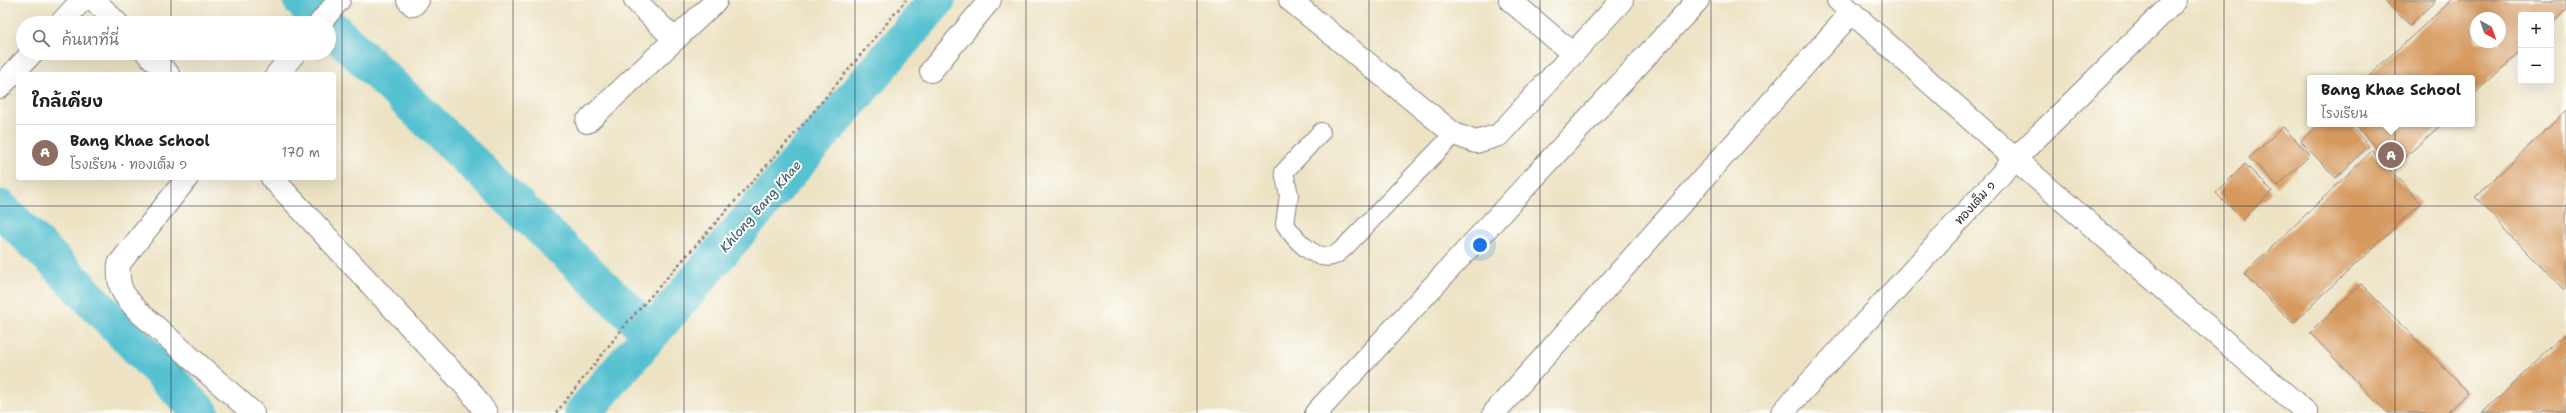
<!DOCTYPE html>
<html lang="th">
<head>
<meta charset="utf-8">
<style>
	:root { --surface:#fff; --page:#f6f6f6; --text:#202124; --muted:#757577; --line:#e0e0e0; --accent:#0b8043 }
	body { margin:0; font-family:"Shantell Sans","Playpen Sans Thai",sans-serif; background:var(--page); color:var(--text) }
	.controls { position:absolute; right:12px; top:12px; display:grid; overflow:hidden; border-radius:4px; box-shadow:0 4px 16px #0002 }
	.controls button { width:36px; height:36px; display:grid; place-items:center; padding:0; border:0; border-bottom:1px solid var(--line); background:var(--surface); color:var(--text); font:20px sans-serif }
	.compass { position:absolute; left:2470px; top:12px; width:36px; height:36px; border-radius:50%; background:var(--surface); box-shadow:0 4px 16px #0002; rotate:140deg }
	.you { position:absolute; left:1480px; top:245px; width:14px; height:14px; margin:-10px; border:3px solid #fff; border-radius:50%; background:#1a73e8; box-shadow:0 0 0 6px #1a73e833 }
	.badge { display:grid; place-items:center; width:26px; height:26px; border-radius:50%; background:var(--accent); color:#fff; font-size:13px; font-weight:700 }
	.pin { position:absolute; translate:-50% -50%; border:2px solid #fff; box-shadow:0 1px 4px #0006 }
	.popup { position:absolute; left:2307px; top:75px; width:168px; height:52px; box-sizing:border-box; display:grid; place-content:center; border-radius:4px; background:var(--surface); filter:drop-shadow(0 1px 3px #0005); font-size:13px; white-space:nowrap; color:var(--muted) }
	.popup b { font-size:15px; color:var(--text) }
	.popup::after { content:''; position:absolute; left:50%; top:100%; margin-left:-8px; border:8px solid transparent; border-top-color:var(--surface) }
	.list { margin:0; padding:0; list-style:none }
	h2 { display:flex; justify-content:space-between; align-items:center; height:52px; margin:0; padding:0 16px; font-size:17px }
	h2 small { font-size:13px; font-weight:400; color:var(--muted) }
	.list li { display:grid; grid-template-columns:26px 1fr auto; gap:12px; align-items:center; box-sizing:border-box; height:56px; padding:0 16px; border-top:1px solid var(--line) }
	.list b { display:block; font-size:15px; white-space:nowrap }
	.list p { margin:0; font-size:13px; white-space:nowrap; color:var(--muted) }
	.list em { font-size:13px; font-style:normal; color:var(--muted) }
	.icon { flex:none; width:22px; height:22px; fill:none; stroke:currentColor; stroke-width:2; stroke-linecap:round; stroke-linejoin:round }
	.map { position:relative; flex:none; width:2566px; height:413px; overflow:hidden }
	.search { position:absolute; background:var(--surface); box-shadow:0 4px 16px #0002; left:16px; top:16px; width:320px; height:44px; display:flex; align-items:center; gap:10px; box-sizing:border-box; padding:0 14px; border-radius:22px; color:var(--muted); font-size:15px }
	.panel { position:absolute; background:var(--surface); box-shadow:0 4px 16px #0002; left:16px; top:72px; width:320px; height:108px; border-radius:4px }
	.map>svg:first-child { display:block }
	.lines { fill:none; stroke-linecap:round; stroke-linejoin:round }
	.canal { stroke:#56c1d1; stroke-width:37 }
	.building { fill:#d69a5f; fill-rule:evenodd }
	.service-casing { stroke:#888280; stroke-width:20 }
	.minor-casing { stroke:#888280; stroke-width:24 }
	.path { stroke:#888280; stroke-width:2.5; stroke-dasharray:3 3; stroke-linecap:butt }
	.service { stroke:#fff; stroke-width:18 }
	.minor { stroke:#fff; stroke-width:22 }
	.grid { fill:none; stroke:#22223b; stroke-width:1; stroke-opacity:0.55 }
	.labels { text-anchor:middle; stroke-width:4; stroke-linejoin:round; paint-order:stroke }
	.street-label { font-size:12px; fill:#22223b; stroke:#fdfcf7 }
	.water-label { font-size:13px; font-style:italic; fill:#345a70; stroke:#fdfcf7 }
</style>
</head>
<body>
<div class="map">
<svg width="2566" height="413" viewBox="0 0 2566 413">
	<rect width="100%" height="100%" fill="#fdfcf7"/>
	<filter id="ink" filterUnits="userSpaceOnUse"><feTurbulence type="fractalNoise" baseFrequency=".025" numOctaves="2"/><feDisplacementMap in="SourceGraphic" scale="8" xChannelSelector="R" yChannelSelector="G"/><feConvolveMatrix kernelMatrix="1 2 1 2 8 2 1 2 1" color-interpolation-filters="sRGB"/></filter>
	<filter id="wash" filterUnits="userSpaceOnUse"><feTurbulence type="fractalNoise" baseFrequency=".012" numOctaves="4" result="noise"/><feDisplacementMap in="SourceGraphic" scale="16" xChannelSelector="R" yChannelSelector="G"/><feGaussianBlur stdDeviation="0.9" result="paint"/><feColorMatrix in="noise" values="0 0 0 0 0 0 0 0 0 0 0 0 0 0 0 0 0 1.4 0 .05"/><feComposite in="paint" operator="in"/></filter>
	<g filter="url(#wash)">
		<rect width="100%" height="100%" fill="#ede3c4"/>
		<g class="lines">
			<!-- canal -->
			<path class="canal" d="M301,0L326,23
				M329,26L651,333
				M0,208L55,262L201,413
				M583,413L937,0"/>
		</g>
		<g id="blocks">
			<!-- building -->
			<path class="building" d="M2383,0H2436L2410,25Z
				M2452,0H2566V10L2551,24V15H2521V51L2472,96V78H2366ZM2476,18H2500V42H2476Z
				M2566,111V287L2563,290L2475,197Z
				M2319,124H2348L2369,146L2336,178L2301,141Z
				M2354,124H2442L2394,167Z
				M2283,127L2310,155L2278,186L2249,158Z
				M2372,151L2421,203L2293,323L2244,274Z
				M2245,164L2272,191L2243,220L2216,193Z
				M2361,284L2468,392L2446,413H2387L2310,333Z
				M2566,334V413H2482Z"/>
		</g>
	</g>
	<g filter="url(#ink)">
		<use href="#blocks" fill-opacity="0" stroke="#888280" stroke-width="1"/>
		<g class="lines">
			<!-- service casing -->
			<g class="service-casing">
				<path id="service" d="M1321,132L1284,172L1289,195L1285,224C1294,238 1314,261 1332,256C1337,255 1342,249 1345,247L1454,134"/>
			</g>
			<!-- minor casing -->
			<g class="minor-casing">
				<path id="minor" d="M94,0L117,23
					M408,0L413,5L418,0
					M635,0L675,40
					M1290,0L1454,134L1476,142L1499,135L1622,0
					M1510,0L1572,53
					M1838,0L2015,159L2307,413
					M61,23L82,0
					M320,23L339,0
					M147,53L168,74
					M931,71L990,0
					M277,74L295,53
					M0,87L32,53
					M587,122L716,1
					M187,178L119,264C117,288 123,295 139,312L253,413
					M272,178L471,392L486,413
					M1316,413L1698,0
					M1494,413L1852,12
					M1782,413L2015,159L2176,0"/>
			</g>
			<!-- path -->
			<path class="path" d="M556,413L626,324L806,121L906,0"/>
			<!-- service -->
			<use href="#service" class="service"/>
			<!-- minor -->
			<use href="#minor" class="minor"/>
		</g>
	</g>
	<!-- grid -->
	<path class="grid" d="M171,0V23M342,0V413M513,0V413M684,0V413M855,0V413M1026,0V413M1197,0V413M1369,0V413M1540,0V413M1711,0V413M1882,0V413M2053,0V413M2224,0V413M2395,0V413M171,53V74M171,178V413M0,206H2566"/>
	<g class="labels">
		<!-- street labels -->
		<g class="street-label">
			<text transform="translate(1975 203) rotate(-48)" y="4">ทองเต็ม ๑</text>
		</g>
		<!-- water labels -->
		<g class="water-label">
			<text transform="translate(760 206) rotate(-49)" y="5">Khlong Bang Khae</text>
		</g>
	</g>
</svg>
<div class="controls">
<button>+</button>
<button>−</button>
</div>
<svg class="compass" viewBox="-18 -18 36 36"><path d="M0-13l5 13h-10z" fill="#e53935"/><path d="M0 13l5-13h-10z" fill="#757577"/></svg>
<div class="you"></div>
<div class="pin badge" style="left:2391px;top:155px;background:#8d6e63">A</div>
<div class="popup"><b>Bang Khae School</b>โรงเรียน</div>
<div class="search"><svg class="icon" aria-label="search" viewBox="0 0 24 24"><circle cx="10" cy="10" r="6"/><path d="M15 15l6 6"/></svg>ค้นหาที่นี่</div>
<section class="panel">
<h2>ใกล้เคียง<small></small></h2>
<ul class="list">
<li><span class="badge" style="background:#8d6e63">A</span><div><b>Bang Khae School</b><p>โรงเรียน · ทองเต็ม ๑</p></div><em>170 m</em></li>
</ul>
</section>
</div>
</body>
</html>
